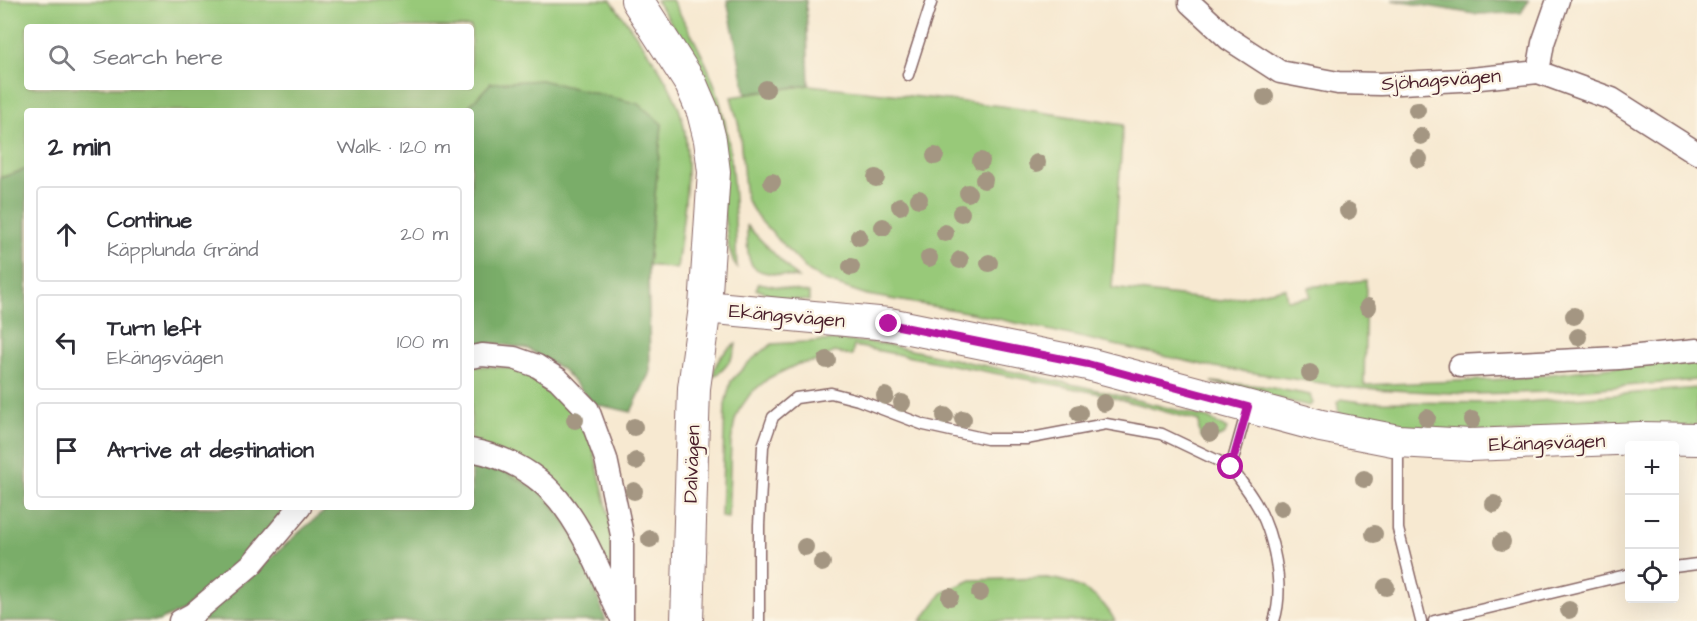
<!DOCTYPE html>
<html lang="en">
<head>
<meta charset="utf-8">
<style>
	:root { --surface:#fff; --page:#f7f7f7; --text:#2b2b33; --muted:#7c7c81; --line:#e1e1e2 }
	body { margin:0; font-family:"Architects Daughter",sans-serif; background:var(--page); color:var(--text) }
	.controls { position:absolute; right:18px; bottom:18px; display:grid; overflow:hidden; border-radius:6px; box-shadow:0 6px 24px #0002 }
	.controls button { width:54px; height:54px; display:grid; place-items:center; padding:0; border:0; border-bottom:2px solid var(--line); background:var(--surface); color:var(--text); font:30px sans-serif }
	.stop { position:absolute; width:18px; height:18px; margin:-14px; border:4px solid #b5179e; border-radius:50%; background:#fff }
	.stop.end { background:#b5179e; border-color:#fff; box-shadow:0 2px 6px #0008 }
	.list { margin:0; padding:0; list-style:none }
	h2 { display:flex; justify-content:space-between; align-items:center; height:78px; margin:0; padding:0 24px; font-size:26px }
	h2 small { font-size:20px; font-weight:400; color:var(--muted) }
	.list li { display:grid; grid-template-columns:39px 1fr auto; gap:18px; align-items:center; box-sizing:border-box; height:96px; margin:0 12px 12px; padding:0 12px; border:2px solid var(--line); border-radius:6px }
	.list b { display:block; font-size:22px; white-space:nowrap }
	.list p { margin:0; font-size:20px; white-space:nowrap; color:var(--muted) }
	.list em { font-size:20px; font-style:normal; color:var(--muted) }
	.icon { flex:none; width:33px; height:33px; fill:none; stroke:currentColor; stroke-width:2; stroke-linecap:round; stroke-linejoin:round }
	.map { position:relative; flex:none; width:1697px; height:621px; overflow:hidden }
	.search { position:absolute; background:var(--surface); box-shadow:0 6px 24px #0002; left:24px; top:24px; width:450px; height:66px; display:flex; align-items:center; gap:15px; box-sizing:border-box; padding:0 21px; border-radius:6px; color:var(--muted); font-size:22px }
	.panel { position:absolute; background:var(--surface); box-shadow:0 6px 24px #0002; left:24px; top:108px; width:450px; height:402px; border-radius:6px }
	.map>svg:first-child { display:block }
	.green { fill:#98c979; stroke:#717452; stroke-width:1.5; fill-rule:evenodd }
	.forest { fill:#7aad69; stroke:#62664a; stroke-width:1.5 }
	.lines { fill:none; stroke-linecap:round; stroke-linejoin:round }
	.lane-casing { stroke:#876665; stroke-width:13 }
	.street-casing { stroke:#876665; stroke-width:25 }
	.secondary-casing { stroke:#876665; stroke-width:34 }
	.lane { stroke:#fff; stroke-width:10 }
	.street { stroke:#fff; stroke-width:22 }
	.secondary { stroke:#fff; stroke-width:32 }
	.tree { fill:#a49682 }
	.route { stroke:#b5179e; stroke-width:8 }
	.labels { text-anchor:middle; stroke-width:5; stroke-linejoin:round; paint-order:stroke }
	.street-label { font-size:20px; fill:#4a1f2b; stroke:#fcf5e5 }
</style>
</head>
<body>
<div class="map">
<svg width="1697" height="621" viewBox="0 0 1697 621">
	<rect width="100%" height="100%" fill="#fcf5e5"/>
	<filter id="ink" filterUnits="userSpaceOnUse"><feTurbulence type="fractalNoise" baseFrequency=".0167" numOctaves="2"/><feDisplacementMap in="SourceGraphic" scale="12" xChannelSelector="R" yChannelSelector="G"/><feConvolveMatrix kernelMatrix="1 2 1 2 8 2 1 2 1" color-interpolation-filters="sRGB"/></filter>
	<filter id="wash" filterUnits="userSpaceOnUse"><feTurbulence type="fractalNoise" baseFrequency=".008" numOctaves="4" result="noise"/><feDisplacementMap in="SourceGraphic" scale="24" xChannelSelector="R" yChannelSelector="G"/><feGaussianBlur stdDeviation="1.35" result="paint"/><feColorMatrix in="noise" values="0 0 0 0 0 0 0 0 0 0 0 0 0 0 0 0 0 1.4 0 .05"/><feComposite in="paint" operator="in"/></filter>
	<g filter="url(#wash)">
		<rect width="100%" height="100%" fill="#f7e9d1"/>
		<!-- green -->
		<path class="green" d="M0,0H611C636,37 673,79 683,122C693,165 682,225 677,269L648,265L662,124L491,83L464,111H27V169L0,178ZM27,27H471V87H27Z
			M656,0H672C688,28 704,55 715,86C735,143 734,207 737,267L734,263L729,248L706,90L684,43Z
			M809,85L1002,106L1123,125L1112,288L1221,301L1285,288L1287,300L1310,297L1309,287L1366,280L1364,385L1509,379L1697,357V380L1552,392L1469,394L1353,388L1208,366L972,313L867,295L823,280L808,271L758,218L746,199L739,126L731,97Z
			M747,226L798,278C751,269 747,278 747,226Z
			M759,283L809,293V301L779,298L756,289Z
			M838,340L883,344L1085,387L1208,418L1227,429L1225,434C1209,443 1196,443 1199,421L1097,393L854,346L852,356L834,352L819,361L798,364L769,378L751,393L739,410L735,420L731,443L728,518L721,517L725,404L731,381L750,361L772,344Z
			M736,344C735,356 724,372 713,376C715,362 724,351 736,344Z
			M482,366L512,368L544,379L572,404L590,434L609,516L617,594L471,443V367Z
			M1211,382L1262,386L1310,395L1313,403L1309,406Z
			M1697,388V427L1457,434L1372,424L1339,413L1337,402L1341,399L1362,402L1515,403Z
			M1047,578C1075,581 1102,595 1115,621H921L942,593L971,580Z"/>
		<!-- forest -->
		<path class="forest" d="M727,0H806L809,85L746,94Z
			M1392,0H1529L1521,13L1474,14Z
			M541,80L639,104L662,124L648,265L650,372L631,412L594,404L562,369L528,349L492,343L471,347V111H464L491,83Z
			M27,169V507H287L249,555L182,611L158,621H0V178Z
			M471,460L487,462L541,492L567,524L587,563L606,621H196L261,567L304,528L330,507H471Z"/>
	</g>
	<g filter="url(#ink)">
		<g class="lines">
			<!-- lane casing -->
			<g class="lane-casing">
				<path id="lane" d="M908,75L932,0
					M1398,444V529L1421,621
					M1231,467C1239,479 1248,490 1255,502C1274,532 1285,588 1274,621
					M1674,567L1697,564
					M759,621V525L763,446L773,417L796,398L831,393L858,400L924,425L987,439H1026L1106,424L1162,434L1231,467L1247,410
					M1434,621L1630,574"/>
			</g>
			<!-- street casing -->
			<g class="street-casing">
				<path id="street" d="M1190,3L1229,39L1280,72L1338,83L1380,84L1461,80L1538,72L1612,99L1697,153
					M1538,72L1543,43L1558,0
					M471,357L482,355L514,358L537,366L558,379L588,410L606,459L622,535V621
					M1460,366L1619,358L1697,350
					M471,450C564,468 583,537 619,613
					M180,621L193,614L252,564L300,507"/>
			</g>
			<!-- secondary casing -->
			<g class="secondary-casing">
				<path id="secondary" d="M637,0L691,84L703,112L710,140L714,172L705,307L694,388L687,621
					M705,307L889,324L1088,364L1321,426L1398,441L1470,445L1640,438L1697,439"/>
			</g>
			<!-- lane -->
			<use href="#lane" class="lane"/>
			<!-- street -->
			<use href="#street" class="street"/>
			<!-- secondary -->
			<use href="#secondary" class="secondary"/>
		</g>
		<!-- trees -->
		<g class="tree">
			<circle cx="766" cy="89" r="9"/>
			<circle cx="1265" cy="97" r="9"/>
			<circle cx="1417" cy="110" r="9"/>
			<circle cx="1421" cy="136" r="9"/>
			<circle cx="935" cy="156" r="9"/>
			<circle cx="1419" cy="159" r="9"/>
			<circle cx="981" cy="161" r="9"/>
			<circle cx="1037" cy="163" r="9"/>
			<circle cx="876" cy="178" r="9"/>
			<circle cx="984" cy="180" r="9"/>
			<circle cx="772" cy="182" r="9"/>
			<circle cx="968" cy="193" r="9"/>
			<circle cx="919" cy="199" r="9"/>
			<circle cx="900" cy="206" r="9"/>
			<circle cx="1348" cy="211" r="9"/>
			<circle cx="961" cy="213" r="9"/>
			<circle cx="883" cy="227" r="9"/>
			<circle cx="945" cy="233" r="9"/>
			<circle cx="859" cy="237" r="9"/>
			<circle cx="929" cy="258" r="9"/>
			<circle cx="960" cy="260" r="9"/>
			<circle cx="989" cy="263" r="9"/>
			<circle cx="851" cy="267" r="9"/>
			<circle cx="1368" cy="307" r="9"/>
			<circle cx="1574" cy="316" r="9"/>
			<circle cx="1578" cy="337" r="9"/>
			<circle cx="827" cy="360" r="9"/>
			<circle cx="1310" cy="373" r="9"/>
			<circle cx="885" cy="396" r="9"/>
			<circle cx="902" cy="403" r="9"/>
			<circle cx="1104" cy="403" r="9"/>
			<circle cx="1079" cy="413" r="9"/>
			<circle cx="945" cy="416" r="9"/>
			<circle cx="1427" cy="418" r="9"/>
			<circle cx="963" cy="419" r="9"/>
			<circle cx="575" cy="420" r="9"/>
			<circle cx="1472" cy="420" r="9"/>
			<circle cx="634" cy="427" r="9"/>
			<circle cx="1210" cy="433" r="9"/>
			<circle cx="636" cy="461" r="9"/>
			<circle cx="1364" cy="479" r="9"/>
			<circle cx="634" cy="491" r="9"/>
			<circle cx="1494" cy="504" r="9"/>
			<circle cx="1281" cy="508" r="9"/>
			<circle cx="1374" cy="534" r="9"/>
			<circle cx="650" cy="539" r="9"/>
			<circle cx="1502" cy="542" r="9"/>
			<circle cx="805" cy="547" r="9"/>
			<circle cx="822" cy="563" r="9"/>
			<circle cx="1386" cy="587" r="9"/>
			<circle cx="980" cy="593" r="9"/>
			<circle cx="950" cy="597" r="9"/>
			<circle cx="1569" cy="610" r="9"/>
		</g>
	</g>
	<g class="lines" filter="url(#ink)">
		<!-- route -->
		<path class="route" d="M889,324L1088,364L1248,407L1231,467"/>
	</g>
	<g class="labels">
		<!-- street labels -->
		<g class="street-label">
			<text transform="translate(1441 79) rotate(-4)" y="7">Sjöhagsvägen</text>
			<text transform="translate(787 315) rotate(5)" y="7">Ekängsvägen</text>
			<text transform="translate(1547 442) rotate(-2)" y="7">Ekängsvägen</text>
			<text transform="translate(691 464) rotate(-88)" y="7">Dalvägen</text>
		</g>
	</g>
</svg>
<div class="controls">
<button>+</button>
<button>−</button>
<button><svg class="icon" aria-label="locate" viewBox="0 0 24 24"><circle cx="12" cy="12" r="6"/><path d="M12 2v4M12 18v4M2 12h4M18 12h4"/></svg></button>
</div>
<div class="stop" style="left:1231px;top:467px"></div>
<div class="stop end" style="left:889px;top:324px"></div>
<div class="search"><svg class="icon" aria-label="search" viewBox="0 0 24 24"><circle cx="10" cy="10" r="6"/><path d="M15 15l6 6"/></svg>Search here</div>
<section class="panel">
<h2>2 min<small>Walk · 120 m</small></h2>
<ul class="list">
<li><svg class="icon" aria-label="ahead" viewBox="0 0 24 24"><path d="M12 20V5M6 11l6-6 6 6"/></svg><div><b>Continue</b><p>Käpplunda Gränd</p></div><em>20 m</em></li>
<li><svg class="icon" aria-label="left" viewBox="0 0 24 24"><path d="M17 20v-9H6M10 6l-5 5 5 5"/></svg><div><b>Turn left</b><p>Ekängsvägen</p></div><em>100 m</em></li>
<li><svg class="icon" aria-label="arrive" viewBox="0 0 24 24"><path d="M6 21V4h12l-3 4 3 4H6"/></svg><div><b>Arrive at destination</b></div></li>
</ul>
</section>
</div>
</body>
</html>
